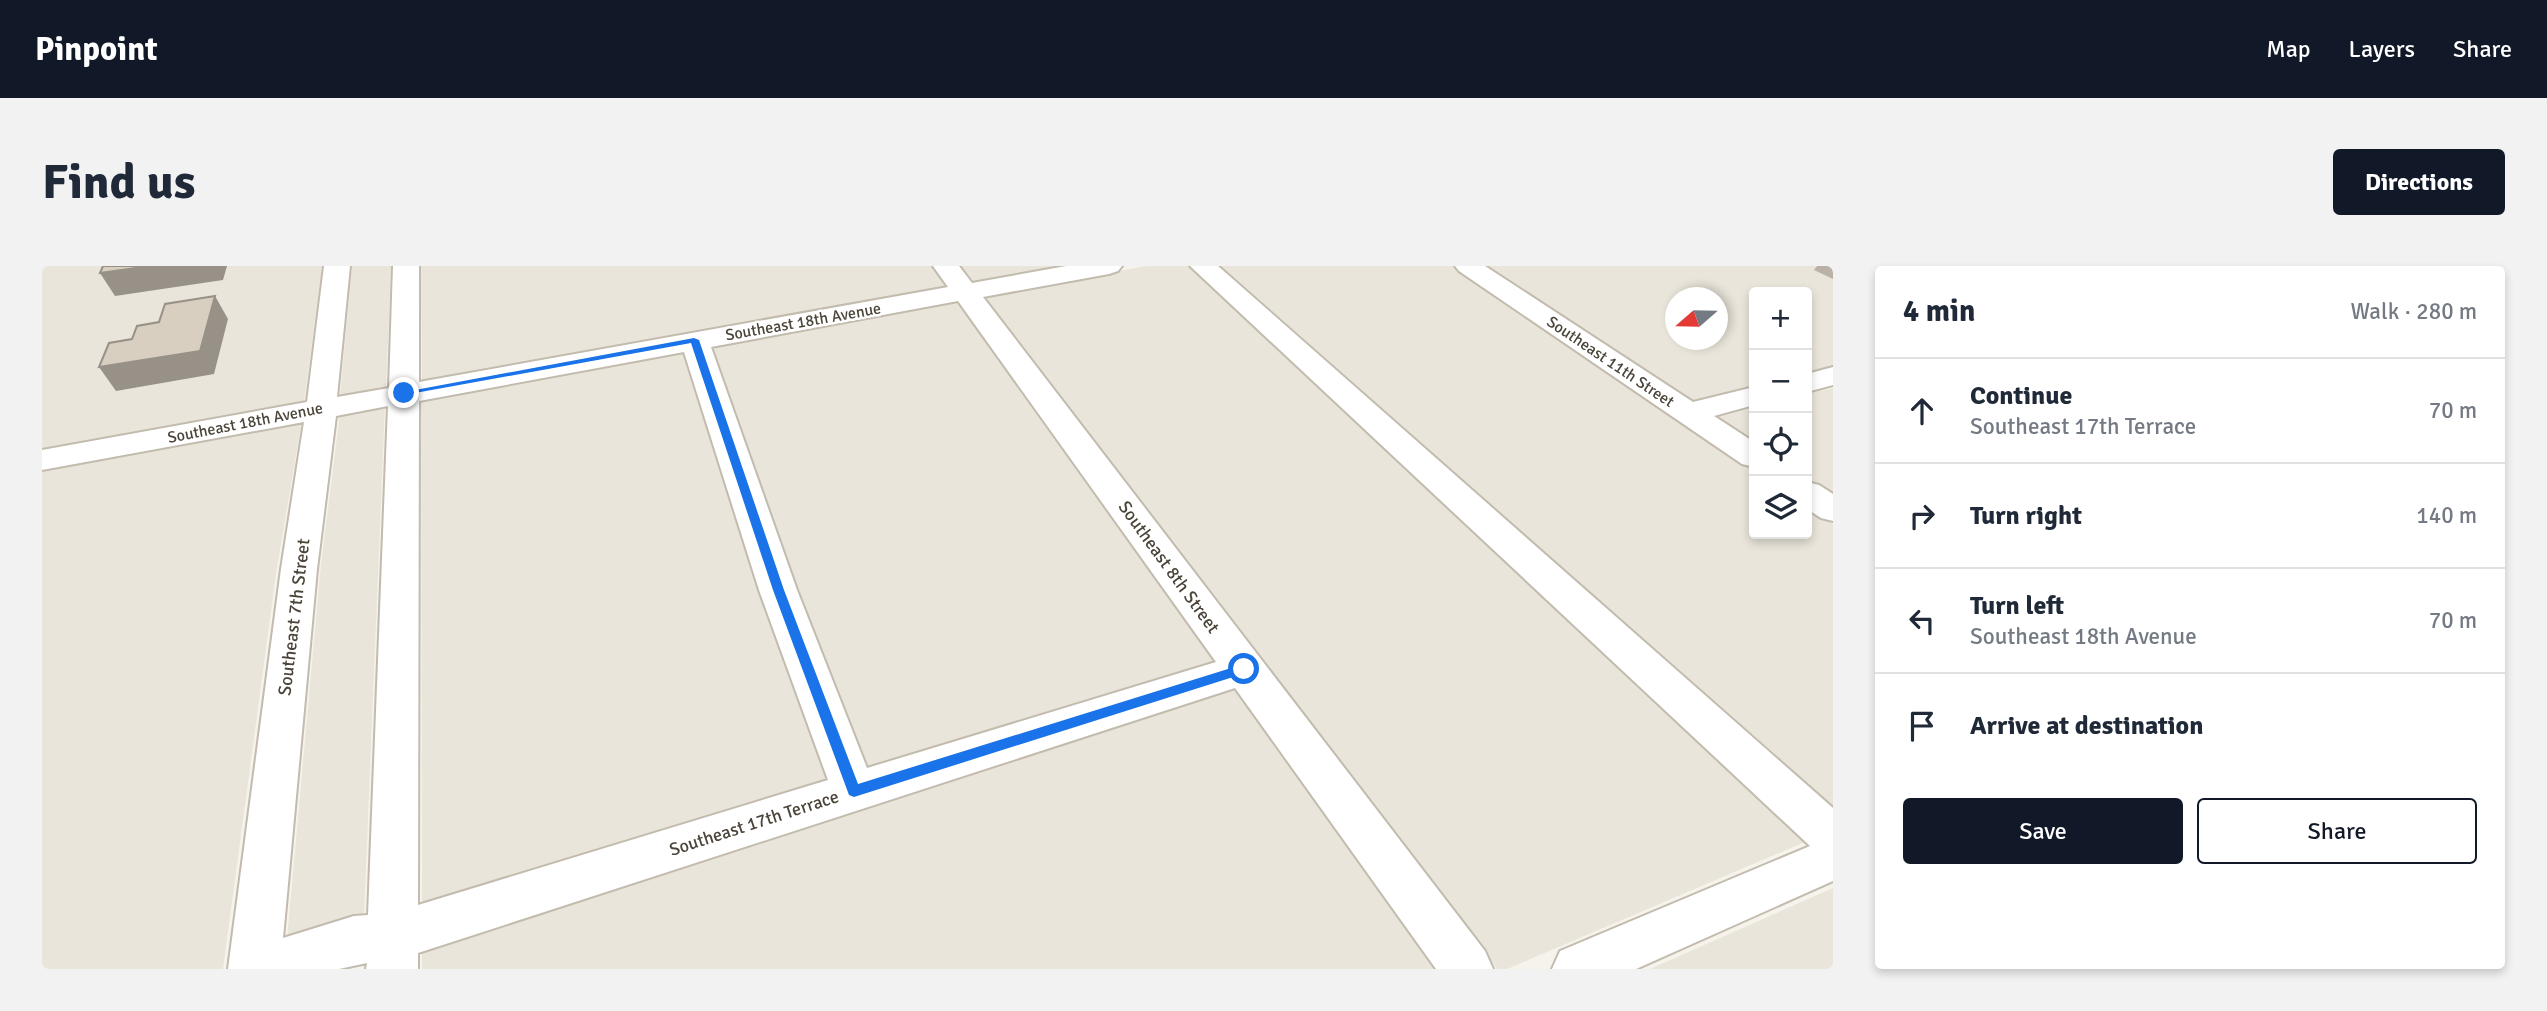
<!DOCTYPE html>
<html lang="en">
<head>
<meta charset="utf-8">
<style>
	:root { --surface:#fff; --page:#f2f2f3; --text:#1f2937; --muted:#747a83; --line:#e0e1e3; --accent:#111827 }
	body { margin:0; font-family:Signika,sans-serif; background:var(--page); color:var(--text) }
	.controls { position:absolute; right:21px; top:21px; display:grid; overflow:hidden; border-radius:7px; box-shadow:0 4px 10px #0003 }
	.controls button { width:63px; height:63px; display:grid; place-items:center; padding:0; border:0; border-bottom:2px solid var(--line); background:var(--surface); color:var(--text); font:35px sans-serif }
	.compass { position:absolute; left:1623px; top:21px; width:63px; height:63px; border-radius:50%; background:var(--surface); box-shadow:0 4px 10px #0003; rotate:250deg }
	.stop { position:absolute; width:21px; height:21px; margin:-16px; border:5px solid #1a73e8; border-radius:50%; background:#fff }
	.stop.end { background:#1a73e8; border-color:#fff; box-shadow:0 2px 7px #0008 }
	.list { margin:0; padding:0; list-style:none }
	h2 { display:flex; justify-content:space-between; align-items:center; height:91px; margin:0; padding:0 28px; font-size:30px }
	h2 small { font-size:23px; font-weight:400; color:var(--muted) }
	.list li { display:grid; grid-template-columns:46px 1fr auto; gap:21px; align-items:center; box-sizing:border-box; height:105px; padding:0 28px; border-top:2px solid var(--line) }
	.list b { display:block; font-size:26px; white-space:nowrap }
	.list p { margin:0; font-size:23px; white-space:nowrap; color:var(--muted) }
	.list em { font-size:23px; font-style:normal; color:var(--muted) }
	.actions { display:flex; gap:14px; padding:21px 28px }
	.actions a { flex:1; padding:16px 0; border:2px solid var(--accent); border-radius:7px; text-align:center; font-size:24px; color:var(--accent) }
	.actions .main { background:var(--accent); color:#fff }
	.icon { flex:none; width:38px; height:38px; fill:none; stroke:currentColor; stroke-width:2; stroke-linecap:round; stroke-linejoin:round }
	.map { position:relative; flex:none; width:1791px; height:703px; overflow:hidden; border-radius:7px }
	header { display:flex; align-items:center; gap:42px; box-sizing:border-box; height:98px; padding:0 35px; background:var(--accent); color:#fff }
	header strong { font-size:33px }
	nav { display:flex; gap:38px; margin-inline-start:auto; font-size:24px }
	.intro { display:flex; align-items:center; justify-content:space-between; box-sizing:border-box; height:168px; padding:0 42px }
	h1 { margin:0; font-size:49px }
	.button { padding:18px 32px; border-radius:7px; background:var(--accent); color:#fff; font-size:24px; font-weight:700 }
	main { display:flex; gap:42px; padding:0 42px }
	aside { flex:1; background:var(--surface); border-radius:7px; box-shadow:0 4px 10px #0003 }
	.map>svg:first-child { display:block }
	.residential { fill:#eae5da; fill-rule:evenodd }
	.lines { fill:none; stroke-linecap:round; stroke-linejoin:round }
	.minor-casing { stroke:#c2bbae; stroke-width:4 }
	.minor { fill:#fff; fill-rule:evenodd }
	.wall { fill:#bab2a6 }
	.shaded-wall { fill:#979187 }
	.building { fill:#d8cfc1; stroke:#979187; stroke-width:2 }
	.route { fill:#1a73e8 }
	.labels { text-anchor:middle; stroke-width:5; stroke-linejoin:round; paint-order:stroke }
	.far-street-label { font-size:16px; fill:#4b4439; stroke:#fff }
	.street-label { font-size:18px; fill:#4b4439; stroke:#fff }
</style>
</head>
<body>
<header>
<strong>Pinpoint</strong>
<nav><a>Map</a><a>Layers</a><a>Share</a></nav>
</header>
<div class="intro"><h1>Find us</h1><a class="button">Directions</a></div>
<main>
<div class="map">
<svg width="1791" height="703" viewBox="0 0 1791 703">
	<rect width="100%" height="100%" fill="#f6f3ec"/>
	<!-- residential -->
	<path class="residential" d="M0,0H280L262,137L0,186Z
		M310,0H349L344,122L298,130Z
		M379,0H889L905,22L380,116Z
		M919,0H1030L933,17Z
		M1105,0H1411L1712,204V268H1765V240L1791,258V564L1465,703H1455L942,29Z
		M1441,0H1791V100L1765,106V26H1712V119L1648,135ZM1633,32H1675V74H1633Z
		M914,34L1173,395L380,641L379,131Z
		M1791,122V231L1765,213V128Z
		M343,138L322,651L245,673L279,298L298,147Z
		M1712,142V178L1673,152Z
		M260,154L234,308L181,703H0V203Z
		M1194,423L1395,703H380V684Z
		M1791,622V703H1608Z"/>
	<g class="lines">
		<!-- minor casing -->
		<g class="minor-casing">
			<path id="minor" d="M282,0H308L295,131L347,122L351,0H377V116L906,21L891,0H917L930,17L1024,0H1080L1076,5L1067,8L941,31L1443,685L1451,703H1394L1193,422L376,687V703H324L325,697L297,703H186L239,303L262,156L0,204V184L265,136ZM916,35L1174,396L825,502L755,324L669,81ZM642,86L717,324L786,514L376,639L377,135ZM346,140L326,649L312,650L241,672L275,303L294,150Z
				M1148,0H1176L1791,542V615L1594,703H1510L1518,685L1768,580Z
				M1413,0H1443L1651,136L1712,121V139L1672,150L1712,176V201L1700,198L1417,5Z
				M1791,101V119L1765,126V108Z
				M1765,216L1777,219L1791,228V255L1779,252L1765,243Z"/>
		</g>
		<!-- minor -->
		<use href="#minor" class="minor"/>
	</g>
	<!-- wall -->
	<path class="wall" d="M1775,0H1791V13L1772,4Z"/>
	<!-- shaded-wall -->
	<path class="shaded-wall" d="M108,0H185L181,14L73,30L58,7Z
		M173,30L186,53L172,108L74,125L57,101Z"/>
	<!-- building -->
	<path class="building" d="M61,0H108L58,7Z
		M173,30L158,85L57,101L67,77L90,73L95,60L117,56L123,38Z"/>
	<!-- route -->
	<path class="route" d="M652,72L657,74L742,324L816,518L1202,398L1208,403L1207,406L812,531L807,529L731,324L649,77L362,129L357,127Z"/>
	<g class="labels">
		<!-- far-street labels -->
		<g class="far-street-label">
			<text transform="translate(761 55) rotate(-10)" y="6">Southeast 18th Avenue</text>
			<text transform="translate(1569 95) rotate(34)" y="6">Southeast 11th Street</text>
			<text transform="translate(203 156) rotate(-11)" y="6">Southeast 18th Avenue</text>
		</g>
		<!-- street labels -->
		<g class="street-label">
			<text transform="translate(1127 301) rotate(54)" y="6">Southeast 8th Street</text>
			<text transform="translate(252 351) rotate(-83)" y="6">Southeast 7th Street</text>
			<text transform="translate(712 557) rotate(-18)" y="6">Southeast 17th Terrace</text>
		</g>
	</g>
</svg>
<div class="controls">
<button>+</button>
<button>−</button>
<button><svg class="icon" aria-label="locate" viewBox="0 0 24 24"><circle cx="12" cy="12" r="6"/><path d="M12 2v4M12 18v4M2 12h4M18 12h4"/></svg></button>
<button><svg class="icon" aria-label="layers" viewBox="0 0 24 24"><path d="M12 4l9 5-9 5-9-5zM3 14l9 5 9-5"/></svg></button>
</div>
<svg class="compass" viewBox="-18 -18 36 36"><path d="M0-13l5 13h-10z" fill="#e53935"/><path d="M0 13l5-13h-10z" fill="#747a83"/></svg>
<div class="stop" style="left:1202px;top:403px"></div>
<div class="stop end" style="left:362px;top:127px"></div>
</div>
<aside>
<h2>4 min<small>Walk · 280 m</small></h2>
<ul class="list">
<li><svg class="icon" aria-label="ahead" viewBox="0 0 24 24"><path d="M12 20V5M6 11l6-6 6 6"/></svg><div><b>Continue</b><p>Southeast 17th Terrace</p></div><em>70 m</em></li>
<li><svg class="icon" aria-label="right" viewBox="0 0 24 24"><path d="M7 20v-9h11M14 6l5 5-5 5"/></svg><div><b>Turn right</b></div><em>140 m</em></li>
<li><svg class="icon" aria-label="left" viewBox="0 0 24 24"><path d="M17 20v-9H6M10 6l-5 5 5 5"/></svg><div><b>Turn left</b><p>Southeast 18th Avenue</p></div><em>70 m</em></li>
<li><svg class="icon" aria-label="arrive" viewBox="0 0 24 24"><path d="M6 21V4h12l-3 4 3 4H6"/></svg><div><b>Arrive at destination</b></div></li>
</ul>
<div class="actions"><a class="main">Save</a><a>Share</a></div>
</aside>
</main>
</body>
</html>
